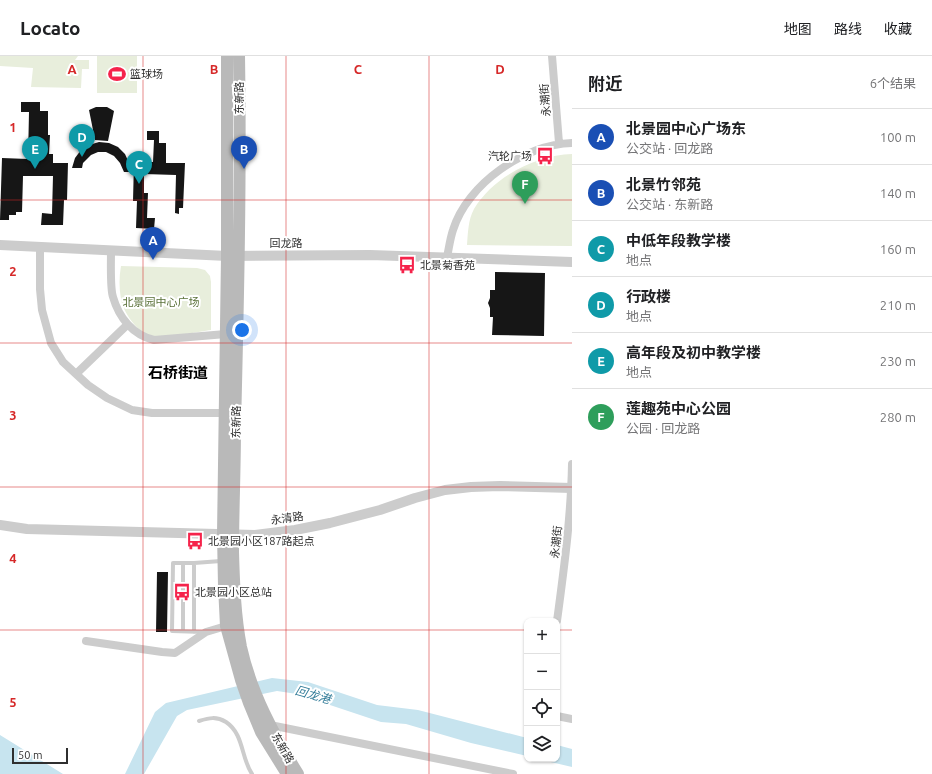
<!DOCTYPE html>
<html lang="zh">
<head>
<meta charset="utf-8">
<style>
	:root { --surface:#fff; --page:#f6f6f6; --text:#202124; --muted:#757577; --line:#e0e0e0; --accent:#7c3aed }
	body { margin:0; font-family:Ubuntu,"Noto Sans SC",sans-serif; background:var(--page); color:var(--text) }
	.controls { position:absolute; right:12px; bottom:12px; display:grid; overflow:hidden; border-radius:8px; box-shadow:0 1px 3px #0004 }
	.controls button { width:36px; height:36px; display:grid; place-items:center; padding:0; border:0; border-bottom:1px solid var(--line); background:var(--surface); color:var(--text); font:20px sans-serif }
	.scale { position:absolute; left:12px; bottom:10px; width:56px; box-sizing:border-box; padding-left:4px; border:2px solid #2f2f2f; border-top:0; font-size:11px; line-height:14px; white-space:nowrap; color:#2f2f2f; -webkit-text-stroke:3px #fff; paint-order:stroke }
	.you { position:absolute; left:242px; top:274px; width:14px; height:14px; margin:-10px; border:3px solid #fff; border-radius:50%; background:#1a73e8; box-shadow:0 0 0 6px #1a73e833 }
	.badge { display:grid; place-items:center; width:26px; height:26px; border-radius:50%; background:var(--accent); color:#fff; font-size:13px; font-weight:700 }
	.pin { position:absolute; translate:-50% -33px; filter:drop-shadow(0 1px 2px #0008) }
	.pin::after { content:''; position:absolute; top:21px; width:14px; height:12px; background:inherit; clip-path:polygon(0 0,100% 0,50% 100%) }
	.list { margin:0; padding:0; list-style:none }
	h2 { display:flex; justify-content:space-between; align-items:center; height:52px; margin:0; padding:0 16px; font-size:17px }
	h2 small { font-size:13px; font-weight:400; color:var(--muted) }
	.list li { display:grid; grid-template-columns:26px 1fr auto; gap:12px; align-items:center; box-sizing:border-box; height:56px; padding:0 16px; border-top:1px solid var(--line) }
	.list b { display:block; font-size:15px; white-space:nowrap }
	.list p { margin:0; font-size:13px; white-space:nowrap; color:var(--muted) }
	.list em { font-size:13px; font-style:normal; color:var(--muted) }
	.icon { flex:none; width:22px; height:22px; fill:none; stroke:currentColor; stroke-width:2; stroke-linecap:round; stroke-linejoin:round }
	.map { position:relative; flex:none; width:572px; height:718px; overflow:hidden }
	header { display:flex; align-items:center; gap:24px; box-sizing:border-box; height:56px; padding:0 20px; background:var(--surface); border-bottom:1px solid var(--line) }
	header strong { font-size:19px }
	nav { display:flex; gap:22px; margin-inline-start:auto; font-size:14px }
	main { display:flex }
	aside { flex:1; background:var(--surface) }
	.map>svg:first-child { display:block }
	.green { fill:#e8eedc }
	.water { fill:#c7e4ef }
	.building { fill:#161616 }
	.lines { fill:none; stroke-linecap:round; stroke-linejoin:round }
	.service { stroke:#ccc; stroke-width:4 }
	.minor { stroke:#ccc; stroke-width:8 }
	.tertiary { stroke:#ccc; stroke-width:10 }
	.secondary { stroke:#b9b9b9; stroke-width:12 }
	.grid { fill:none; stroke:#d62828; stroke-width:1; stroke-opacity:0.55 }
	.labels { text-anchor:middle; stroke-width:4; stroke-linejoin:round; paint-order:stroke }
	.poi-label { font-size:11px; fill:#2f2f2f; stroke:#fff; text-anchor:start }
	.street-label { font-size:11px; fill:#2f2f2f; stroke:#fff }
	.park-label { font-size:11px; fill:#597038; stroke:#fff }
	.water-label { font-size:12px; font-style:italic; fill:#357e9a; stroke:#fff }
	.district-label { font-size:15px; font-weight:bold; fill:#000; stroke:#fff }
	.grid-label { font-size:13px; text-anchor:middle; font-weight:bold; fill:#d62828; stroke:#fff; stroke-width:4; stroke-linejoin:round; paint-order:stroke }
</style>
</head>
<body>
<header>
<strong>Locato</strong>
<nav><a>地图</a><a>路线</a><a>收藏</a></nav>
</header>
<main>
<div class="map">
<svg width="572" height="718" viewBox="0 0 572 718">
	<rect width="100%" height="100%" fill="#fff"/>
	<!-- green -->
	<path class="green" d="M0,0H78L75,4H89V13H82L81,32L31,31L33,12L0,10Z
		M97,0H137V37H97Z
		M572,98V190L467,189C468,177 468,164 474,153C493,121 536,99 572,98Z
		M121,210L197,212L205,214L210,220L211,226V274C197,276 164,283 150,280C139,278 122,255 121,243C119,232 119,221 121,210Z"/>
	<!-- water -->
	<path class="water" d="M272,622L308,626L377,649L418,654L527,682V700L471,687L406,668L381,666L297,638L277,635L187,654L177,660L144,718H125L155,656L166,647Z
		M0,679L63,718H0Z
		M557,689L572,693V711L538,703H557Z"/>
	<!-- building -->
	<path class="building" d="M21,46H40V55H48V79H50L49,98H53V107H68L67,144H64L63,169H41L42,157L52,158L53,120H23L22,156H16V159H9V164H0L2,102L28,103L29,56H21Z
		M96,51H107L114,55L108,85L95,84L89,54Z
		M147,75H159V87H166V107H185L183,152H179V158L175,157L176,119L144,118V137H148L147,162H155L154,173L136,172L137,145H133L134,106H153L154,84H147Z
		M99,86L109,87L118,91L125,98L129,107L130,116H124L120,107L114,100L106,96H98L91,99L83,107L82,112H72L75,102L81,94L89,89Z
		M495,216L545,217L544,280L492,279L493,261H490V252L488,247L490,242V234H495Z
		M157,516H168L167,576H156Z"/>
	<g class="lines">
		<!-- service -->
		<path class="service" d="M183,575V507
			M194,576V507
			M204,576L172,575L173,507H194L221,505
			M199,665C209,662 216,660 226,666C244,678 241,702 252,718"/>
		<!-- minor -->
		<path class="minor" d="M552,0L559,87
			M40,191V233L42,254L51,287L63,306L88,329L107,342L132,354L152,357H225
			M111,195C111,206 110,232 113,241C119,262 133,279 154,284L226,278
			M447,201C449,192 450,183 453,174C467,128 525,88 572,87
			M76,318L127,269
			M557,565C564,513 571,461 572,408
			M86,585L162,596L175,597L206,576L226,570
			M557,660L572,663
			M270,669L513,718"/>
		<!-- tertiary -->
		<path class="tertiary" d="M0,189L227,200L370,199L572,206
			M0,469L27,473L255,479L295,474L330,467L380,454L415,442L445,434L471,431L500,430L572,432"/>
		<!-- secondary -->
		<path class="secondary" d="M227,0V200L223,478L224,530L226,570L241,624L249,647L261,676L287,718
			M239,0C241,124 238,248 235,371C235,413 233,455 233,496C234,529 235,560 241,591C251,637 274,679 298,718"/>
	</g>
	<!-- grid -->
	<path class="grid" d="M143,0V718M286,0V718M429,0V718M0,144H572M0,287H572M0,431H572M0,574H527M557,574H572"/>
	<!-- icons -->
	<defs>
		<g id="stadium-bare" transform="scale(1.38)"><path d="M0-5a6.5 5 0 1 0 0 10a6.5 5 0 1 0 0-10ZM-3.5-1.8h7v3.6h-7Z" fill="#f5234b" stroke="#fff" stroke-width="2.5" paint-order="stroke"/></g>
		<g id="bus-bare" transform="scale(1.38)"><path d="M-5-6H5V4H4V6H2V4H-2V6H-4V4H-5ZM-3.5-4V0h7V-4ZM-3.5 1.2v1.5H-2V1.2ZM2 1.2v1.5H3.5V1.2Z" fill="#f5234b" stroke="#fff" stroke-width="2.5" paint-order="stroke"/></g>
	</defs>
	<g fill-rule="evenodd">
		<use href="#stadium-bare" x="117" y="18"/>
		<use href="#bus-bare" x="545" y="100"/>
		<use href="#bus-bare" x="407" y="209"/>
		<use href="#bus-bare" x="195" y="485"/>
		<use href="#bus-bare" x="182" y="536"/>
	</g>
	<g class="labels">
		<!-- poi labels -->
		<g class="poi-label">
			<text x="130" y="22">篮球场</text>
			<text x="532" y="104" text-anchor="end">汽轮广场</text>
			<text x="420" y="213">北景菊香苑</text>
			<text x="208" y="489">北景园小区187路起点</text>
			<text x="195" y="540">北景园小区总站</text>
		</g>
		<!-- street labels -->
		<g class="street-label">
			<text transform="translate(239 42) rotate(-90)" y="4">东新路</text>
			<text transform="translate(545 44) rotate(-94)" y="4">永潮街</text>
			<text x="286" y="191">回龙路</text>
			<text transform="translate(236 366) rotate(-89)" y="4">东新路</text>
			<text transform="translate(287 462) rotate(-8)" y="4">永清路</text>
			<text transform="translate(556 486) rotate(-84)" y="4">永潮街</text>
			<text transform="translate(283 692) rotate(60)" y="4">东新路</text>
		</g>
		<!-- park labels -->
		<g class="park-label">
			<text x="161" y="250">北景园中心广场</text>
		</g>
		<!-- water labels -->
		<g class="water-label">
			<text transform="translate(313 639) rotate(16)" y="4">回龙港</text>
		</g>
		<!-- district labels -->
		<g class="district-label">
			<text x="178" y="322">石桥街道</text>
		</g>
	</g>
	<g class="grid-label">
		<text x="72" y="18">A</text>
		<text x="214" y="18">B</text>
		<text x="358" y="18">C</text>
		<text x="500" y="18">D</text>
		<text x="13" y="76">1</text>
		<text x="13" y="220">2</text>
		<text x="13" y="364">3</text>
		<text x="13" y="507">4</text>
		<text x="13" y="651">5</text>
	</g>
</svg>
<div class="controls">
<button>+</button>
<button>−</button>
<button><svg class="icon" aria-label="locate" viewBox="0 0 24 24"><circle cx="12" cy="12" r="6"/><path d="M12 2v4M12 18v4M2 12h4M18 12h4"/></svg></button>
<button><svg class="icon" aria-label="layers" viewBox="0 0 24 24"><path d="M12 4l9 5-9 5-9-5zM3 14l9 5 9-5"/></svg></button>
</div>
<div class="scale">50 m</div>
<div class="you"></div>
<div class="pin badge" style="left:153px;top:204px;background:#1a4fb4">A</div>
<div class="pin badge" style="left:244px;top:113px;background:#1a4fb4">B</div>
<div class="pin badge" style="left:139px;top:128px;background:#0f9aa8">C</div>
<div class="pin badge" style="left:82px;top:101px;background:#0f9aa8">D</div>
<div class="pin badge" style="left:35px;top:113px;background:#0f9aa8">E</div>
<div class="pin badge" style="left:525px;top:148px;background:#2e9e5b">F</div>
</div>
<aside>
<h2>附近<small>6个结果</small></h2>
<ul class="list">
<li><span class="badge" style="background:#1a4fb4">A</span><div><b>北景园中心广场东</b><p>公交站 · 回龙路</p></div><em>100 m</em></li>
<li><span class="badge" style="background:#1a4fb4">B</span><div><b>北景竹邻苑</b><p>公交站 · 东新路</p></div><em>140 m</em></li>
<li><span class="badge" style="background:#0f9aa8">C</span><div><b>中低年段教学楼</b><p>地点</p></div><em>160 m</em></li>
<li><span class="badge" style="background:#0f9aa8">D</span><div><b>行政楼</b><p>地点</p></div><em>210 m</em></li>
<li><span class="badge" style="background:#0f9aa8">E</span><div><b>高年段及初中教学楼</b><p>地点</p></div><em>230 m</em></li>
<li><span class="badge" style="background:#2e9e5b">F</span><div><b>莲趣苑中心公园</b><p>公园 · 回龙路</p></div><em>280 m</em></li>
</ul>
</aside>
</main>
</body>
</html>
